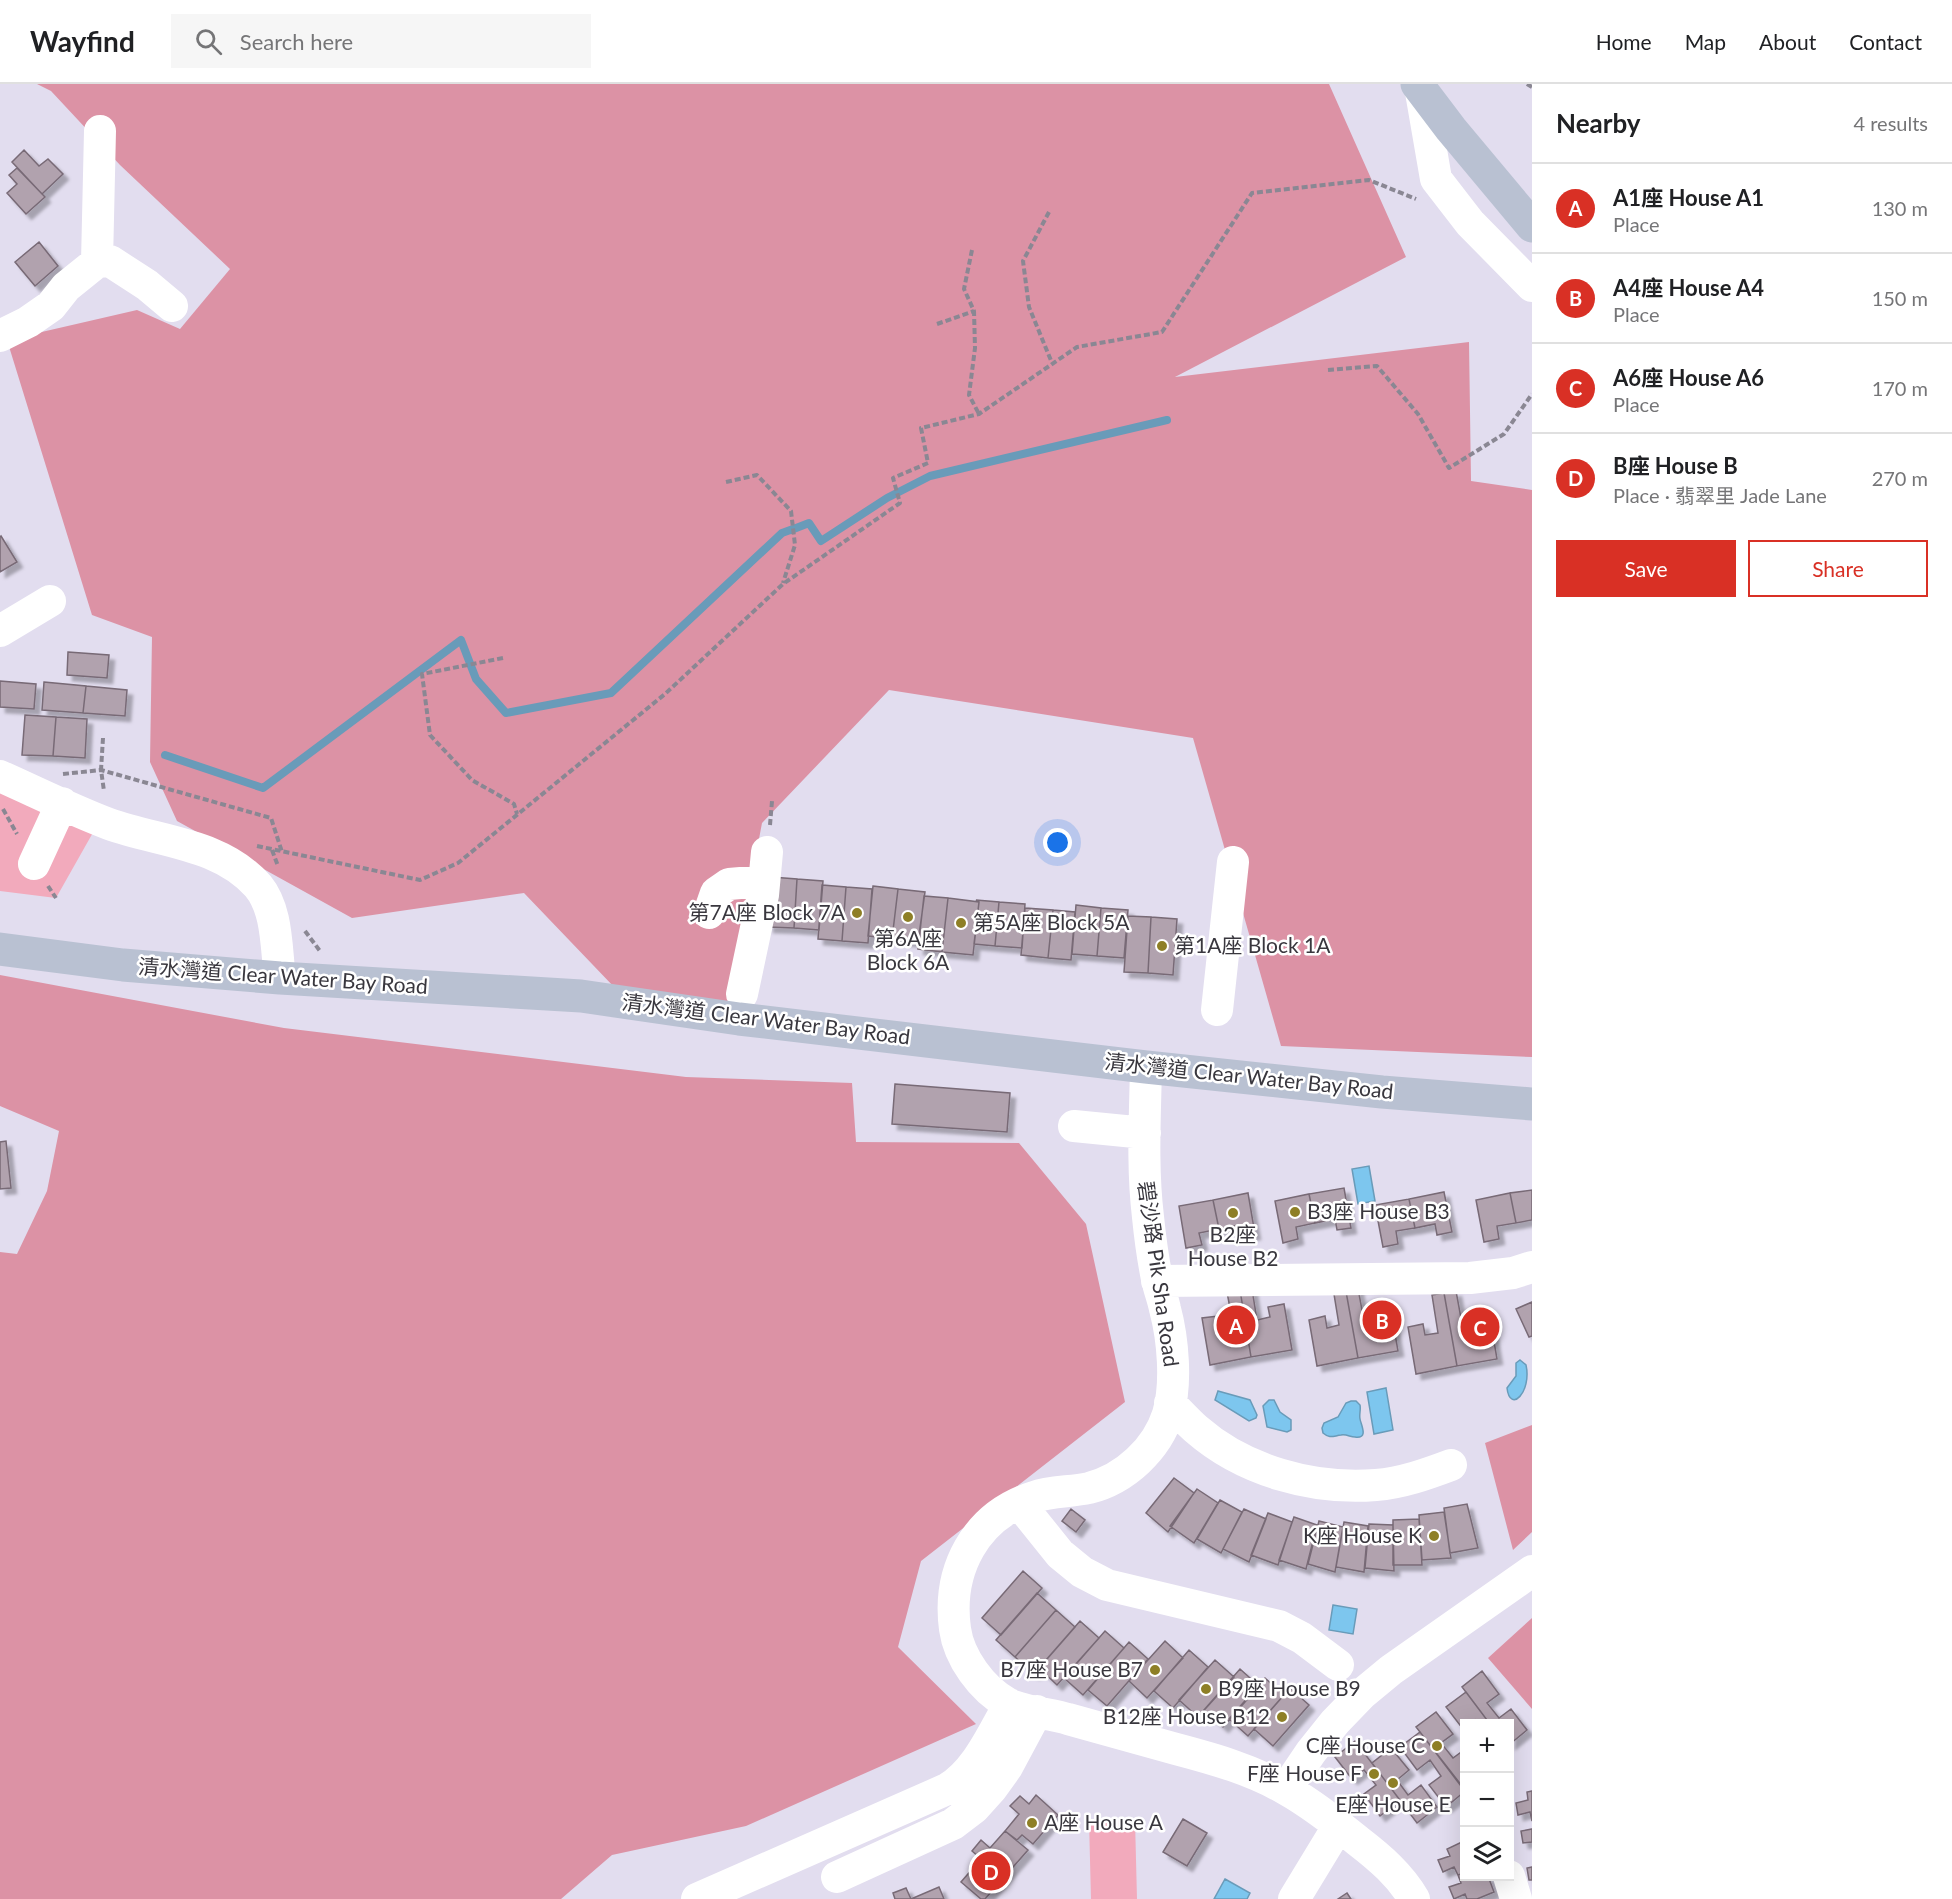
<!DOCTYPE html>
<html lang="en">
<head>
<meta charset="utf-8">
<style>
	:root { --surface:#fff; --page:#f6f6f6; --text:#202124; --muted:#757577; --line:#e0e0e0; --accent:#d93025 }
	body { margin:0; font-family:Lato,"Noto Sans TC",sans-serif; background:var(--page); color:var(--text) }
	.controls { position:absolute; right:18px; bottom:18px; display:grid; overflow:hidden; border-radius:0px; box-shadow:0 6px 24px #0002 }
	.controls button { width:54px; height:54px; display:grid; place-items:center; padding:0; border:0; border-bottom:2px solid var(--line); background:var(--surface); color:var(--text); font:30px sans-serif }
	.you { position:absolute; left:1058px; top:759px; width:21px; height:21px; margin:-15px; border:4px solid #fff; border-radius:50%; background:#1a73e8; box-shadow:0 0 0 9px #1a73e833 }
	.badge { display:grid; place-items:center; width:39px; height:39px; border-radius:50%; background:var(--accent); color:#fff; font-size:20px; font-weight:700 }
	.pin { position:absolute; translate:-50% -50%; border:3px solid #fff; box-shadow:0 2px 6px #0006 }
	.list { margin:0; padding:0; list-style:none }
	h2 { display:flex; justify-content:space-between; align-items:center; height:78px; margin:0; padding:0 24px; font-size:26px }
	h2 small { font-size:20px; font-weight:400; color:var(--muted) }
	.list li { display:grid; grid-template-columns:39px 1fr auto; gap:18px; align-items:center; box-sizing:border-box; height:90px; padding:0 24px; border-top:2px solid var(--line) }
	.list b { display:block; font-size:22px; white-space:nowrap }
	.list p { margin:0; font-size:20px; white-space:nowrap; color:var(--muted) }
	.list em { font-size:20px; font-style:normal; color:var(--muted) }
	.actions { display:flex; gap:12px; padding:18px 24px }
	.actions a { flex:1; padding:14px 0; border:2px solid var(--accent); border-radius:0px; text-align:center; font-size:21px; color:var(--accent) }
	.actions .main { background:var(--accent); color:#fff }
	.icon { flex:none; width:33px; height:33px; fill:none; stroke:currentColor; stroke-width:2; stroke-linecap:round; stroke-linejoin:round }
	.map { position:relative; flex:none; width:1532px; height:1815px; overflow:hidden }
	header { display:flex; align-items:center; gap:36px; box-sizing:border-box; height:84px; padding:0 30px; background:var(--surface); border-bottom:2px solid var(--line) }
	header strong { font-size:28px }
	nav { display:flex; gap:33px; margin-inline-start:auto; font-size:21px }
	.search { width:420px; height:54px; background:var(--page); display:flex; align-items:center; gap:15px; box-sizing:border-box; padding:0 21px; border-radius:0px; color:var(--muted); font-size:22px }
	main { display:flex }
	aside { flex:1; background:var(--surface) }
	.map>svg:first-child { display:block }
	.green { fill:#f2aabc }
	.forest { fill:#dc92a5 }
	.water { fill:#7dc6ee; stroke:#699bb9; stroke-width:1.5 }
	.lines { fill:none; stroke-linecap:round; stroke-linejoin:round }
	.stream { stroke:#699bb9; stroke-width:8 }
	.building { fill:#b1a2ae; stroke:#786a76; stroke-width:1.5; filter:url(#shadow) }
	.path { stroke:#8a8793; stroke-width:4; stroke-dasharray:6 3; stroke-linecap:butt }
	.minor { stroke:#fff; stroke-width:32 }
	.major { stroke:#b9c1d2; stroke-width:33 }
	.poi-dot { fill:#8e7f26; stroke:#fff; stroke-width:2 }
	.labels { text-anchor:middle; stroke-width:5; stroke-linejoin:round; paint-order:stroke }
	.poi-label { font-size:21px; fill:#39373e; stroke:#fff; text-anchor:end }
	.street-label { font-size:21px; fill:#39373e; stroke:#fff }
</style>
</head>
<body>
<header>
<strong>Wayfind</strong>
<div class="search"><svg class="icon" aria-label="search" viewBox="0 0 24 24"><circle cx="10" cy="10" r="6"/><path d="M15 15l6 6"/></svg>Search here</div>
<nav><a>Home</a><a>Map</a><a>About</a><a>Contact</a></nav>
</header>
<main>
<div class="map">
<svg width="1532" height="1815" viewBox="0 0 1532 1815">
	<defs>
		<filter id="shadow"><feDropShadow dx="5.5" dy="5.5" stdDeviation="1.5" flood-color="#0004"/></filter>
	</defs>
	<rect width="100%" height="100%" fill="#e2ddef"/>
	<!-- green -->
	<path class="green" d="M0,702L95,745L56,814L0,807Z
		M1135,1736L1137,1815H1091L1089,1737Z"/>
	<!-- forest -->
	<path class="forest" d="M37,0H1329L1406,173L1175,293L1469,258L1471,397L1532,406V973L1281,962L1193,654L889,606L762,739L726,930L615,904L524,809L352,834L177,737L150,678L152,553L92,531L7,256L137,226L180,245L230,185L120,81L51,7Z
		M0,891L284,944L686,993L852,999L856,1058L1019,1059L1086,1140L1125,1318L921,1477L898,1563L976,1640L746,1742L612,1771L561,1815H0V1168L17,1170L47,1107L59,1047L0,1022Z
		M1532,1341V1448L1513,1466L1485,1359Z
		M1532,1534V1625L1488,1574Z"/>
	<!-- water -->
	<path class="water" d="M1369,1082L1375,1117L1358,1120L1352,1085Z
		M1520,1276L1526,1281C1532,1308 1510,1330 1507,1304L1516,1292V1279Z
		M1386,1304L1393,1346L1374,1350L1367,1308Z
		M1218,1307L1250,1316L1257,1331L1256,1334L1249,1337L1215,1316Z
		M1269,1316H1274L1280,1328L1291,1336V1346L1287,1348L1267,1343L1263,1322Z
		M1351,1317H1356L1360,1321C1361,1326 1359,1330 1360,1335C1361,1341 1369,1355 1355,1353C1350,1353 1347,1350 1341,1351C1333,1352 1330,1355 1323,1349L1322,1344L1324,1339L1338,1333L1346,1319Z
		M1333,1521L1357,1525L1353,1550L1329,1546Z
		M1225,1795L1250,1809L1247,1815H1214Z"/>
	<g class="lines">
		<!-- stream -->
		<path class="stream" d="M791,446L809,439L821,457L887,414L930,392L1167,336
			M165,671L263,704L461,556L476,595L506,629L611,609L782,449L793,445"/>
	</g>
	<!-- building -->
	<path class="building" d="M24,66L39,82L48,75L63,90L42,110L12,78Z
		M17,84L45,113L26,130L7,109L17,100L9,91Z
		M39,158L58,182L35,202L15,178Z
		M1,452L17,478L0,488V453Z
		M68,568L109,571L107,594L67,591Z
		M0,597L36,600L34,625L0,623Z
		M44,598L86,602L83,629L42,626Z
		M86,602L127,606L125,632L83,629Z
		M25,631L56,633L53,672L22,671Z
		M56,633L87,635L85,674L53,672Z
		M771,793L797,795L794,844L768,843Z
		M797,795L823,797L819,846L794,844Z
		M822,801L846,803L842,857L818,855Z
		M873,802L898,805L892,855L868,852Z
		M846,803L872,805L868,859L842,857Z
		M898,805L925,808L918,858L892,855Z
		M924,812L948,814L942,868L918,865Z
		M948,814L979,818L973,871L942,868Z
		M976,816L999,818L995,862L974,860L979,818Z
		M999,818L1025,820L1022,864L995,862Z
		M1076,821L1101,824L1097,872L1072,870Z
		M1025,824L1053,826L1048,874L1021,871Z
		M1101,824L1128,826L1124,874L1097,872Z
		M1053,826L1075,828L1071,876L1048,874Z
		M1128,832L1151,833L1148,889L1124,888Z
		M1151,833L1177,835L1173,891L1148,889Z
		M895,1000L1010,1009L1007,1048L892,1040Z
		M6,1057L11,1104L0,1105V1058Z
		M1344,1104L1351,1144L1337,1146L1335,1135L1315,1139L1309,1110Z
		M1532,1106V1136L1516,1139L1510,1109Z
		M1444,1108L1452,1148L1437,1151L1435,1140L1415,1144L1409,1115Z
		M1248,1109L1255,1150L1241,1152L1239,1141L1219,1145L1213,1116Z
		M1510,1109L1516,1139L1497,1142L1499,1155L1484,1158L1476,1116Z
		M1309,1110L1315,1139L1296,1143L1298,1155L1283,1159L1275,1117Z
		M1409,1115L1415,1144L1396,1147L1398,1160L1383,1163L1375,1121Z
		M1213,1116L1219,1145L1199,1149L1202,1161L1186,1164L1179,1122Z
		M1251,1199L1257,1236L1270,1233L1268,1223L1284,1220L1292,1266L1251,1273L1239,1200Z
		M1357,1199L1364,1237L1377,1235L1375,1224L1390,1221L1398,1267L1358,1274L1345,1202Z
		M1239,1200L1251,1273L1210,1281L1202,1234L1218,1232L1220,1242L1233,1240L1226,1203Z
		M1345,1202L1358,1274L1317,1282L1309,1236L1325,1232L1327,1244L1339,1241L1333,1204Z
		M1456,1207L1463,1245L1475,1242L1474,1231L1489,1228L1497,1275L1457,1282L1444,1209Z
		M1444,1209L1457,1282L1416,1290L1408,1243L1423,1240L1425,1251L1438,1249L1432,1211Z
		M1532,1218V1252L1529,1253L1516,1225Z
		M1174,1394L1194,1409L1168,1448L1146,1429Z
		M1197,1405L1218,1419L1194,1459L1170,1442Z
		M1220,1416L1242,1428L1221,1469L1197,1455Z
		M1467,1420L1478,1464L1450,1469L1444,1424Z
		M1071,1425L1085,1436L1076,1448L1062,1437Z
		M1244,1425L1266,1435L1249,1478L1223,1465Z
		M1444,1428L1451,1474L1422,1476L1419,1431Z
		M1268,1429L1292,1438L1278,1481L1251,1471Z
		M1294,1433L1317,1441L1306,1485L1279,1476Z
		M1419,1435L1422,1481H1393V1436Z
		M1319,1437L1343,1443L1335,1488L1308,1480Z
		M1344,1438L1368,1442L1364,1488L1336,1483Z
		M1369,1440L1393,1441L1394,1487L1365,1484Z
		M1023,1487L1042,1504L1001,1551L982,1534Z
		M1037,1509L1056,1526L1015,1573L996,1556Z
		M1056,1526L1075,1543L1034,1590L1015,1573Z
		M1080,1537L1099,1554L1057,1601L1039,1584Z
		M1105,1547L1124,1564L1083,1611L1064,1594Z
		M1165,1557L1183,1574L1147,1614L1129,1597Z
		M1129,1558L1148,1575L1107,1622L1088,1606Z
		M1189,1566L1208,1583L1173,1624L1154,1607Z
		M1215,1576L1234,1593L1198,1633L1179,1616Z
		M1240,1585L1259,1602L1223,1643L1204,1626Z
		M1482,1587L1499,1610L1487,1619L1499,1634L1511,1625L1527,1646L1510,1660V1640H1490L1462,1603Z
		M1265,1594L1284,1611L1248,1652L1229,1635Z
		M1290,1604L1309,1621L1273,1662L1254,1645Z
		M1466,1608L1490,1640H1478L1475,1636L1471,1640H1464L1463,1645L1446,1623Z
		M1436,1628L1453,1650L1441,1659L1453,1674L1464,1666V1700L1462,1702L1416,1643Z
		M1420,1648L1464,1706V1708L1446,1723L1429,1701L1441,1692L1430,1676L1417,1686L1400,1663Z
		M1355,1657L1400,1716L1380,1732L1364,1710L1376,1701L1364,1686L1352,1695L1335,1673Z
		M1391,1664L1409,1686L1397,1696L1408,1711L1421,1701L1437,1723L1417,1739L1372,1679Z
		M1532,1707V1737L1530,1728L1518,1731L1516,1719L1528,1716L1527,1708Z
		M1036,1711L1058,1731L1033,1760L1022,1751L1017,1756L1005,1747L1019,1730L1010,1722L1020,1712L1029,1720Z
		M1183,1735L1207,1749L1187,1782L1163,1768Z
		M1532,1745V1758L1523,1759L1521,1747Z
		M1005,1747L1028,1766L985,1815H981L961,1798L981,1775L972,1767L981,1756L990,1764Z
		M1464,1757V1789L1458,1791L1454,1783L1443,1788L1438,1776L1450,1772L1447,1765Z
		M1532,1783V1796H1529L1527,1784Z
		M1464,1789V1792H1488L1494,1808L1477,1815H1467L1465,1810L1454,1815L1449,1803L1461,1799L1458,1791Z
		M939,1803L944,1815H895L893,1809L906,1804L911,1815Z
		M1347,1809L1351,1815H1338Z"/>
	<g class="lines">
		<!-- path -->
		<path class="path" d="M1527,0L1532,3
			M1049,128L1023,177L1029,223L1052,279
			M972,166L964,205L974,227L975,264L969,311L979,330
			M937,240L974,227
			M1328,286L1377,282L1418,330L1449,384L1504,350L1532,310
			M726,398L757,391L791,427L795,461L783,499
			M503,574L422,590L430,651L472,696L514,720L517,730
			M103,654L101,686L104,707
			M63,690L101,686L271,734L282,768
			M3,725L17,750
			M770,741L772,717
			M257,762L420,796L458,779L665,610L783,500L900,419L893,394L928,379L921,344L979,330L1077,263L1162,248L1252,109L1369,96L1416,115
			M272,766L278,782
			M48,802L56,814
			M305,847L320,867"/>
		<!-- minor -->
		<path class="minor" d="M1421,8L1436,95L1470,139L1532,202
			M97,178L100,47
			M0,252L28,238L51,222L66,203L97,178L110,177L147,201L172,222
			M0,547L50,517
			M0,692C36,708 72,726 109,740C159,758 220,759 258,802C278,826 276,865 280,894
			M34,780L62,719
			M709,829L716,809L729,800L764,797
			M742,910L763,811L767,768
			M1217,926L1233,778
			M1146,983C1145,1033 1142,1083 1148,1133C1150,1153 1153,1175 1157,1195C1159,1205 1163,1215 1165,1225C1173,1255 1177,1300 1168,1330C1157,1365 1125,1395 1089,1404C1071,1408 1051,1407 1034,1413C975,1432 947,1486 955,1545C959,1574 982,1605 1007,1619C1020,1627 1052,1630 1068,1635C1104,1645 1140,1655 1176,1665C1214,1675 1253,1686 1287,1706C1312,1720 1336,1739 1358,1757C1380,1774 1400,1791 1414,1815
			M1074,1042L1145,1049
			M1157,1197L1470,1194L1513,1189L1532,1183
			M1170,1319C1179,1328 1187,1337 1196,1345C1244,1387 1313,1406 1376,1401C1402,1399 1427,1390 1451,1381
			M1019,1419L1060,1470L1082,1488L1107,1501L1279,1542L1302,1554L1338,1581
			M1286,1705L1311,1668L1335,1638L1362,1610L1391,1586L1532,1487
			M1509,1792L1516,1815
			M837,1793L953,1740L974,1724L992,1704L1007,1683L1037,1627
			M697,1815L947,1705C977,1687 992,1650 1009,1621
			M1294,1815L1339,1741"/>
		<!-- major -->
		<path class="major" d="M1417,0L1451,45L1532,142
			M0,865L123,881L280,894L581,912L739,935L1146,983L1382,1008L1532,1020"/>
	</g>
	<!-- markers -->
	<g class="poi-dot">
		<circle cx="857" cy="829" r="6"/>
		<circle cx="908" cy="833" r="6"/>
		<circle cx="961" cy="839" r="6"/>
		<circle cx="1162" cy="862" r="6"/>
		<circle cx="1295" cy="1128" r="6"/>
		<circle cx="1233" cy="1129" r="6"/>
		<circle cx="1434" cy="1452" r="6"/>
		<circle cx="1155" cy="1586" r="6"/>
		<circle cx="1206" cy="1605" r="6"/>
		<circle cx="1282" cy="1633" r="6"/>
		<circle cx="1437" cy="1662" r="6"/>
		<circle cx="1374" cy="1690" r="6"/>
		<circle cx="1393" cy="1699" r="6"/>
		<circle cx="1032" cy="1739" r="6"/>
	</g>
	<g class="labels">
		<!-- poi labels -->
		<g class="poi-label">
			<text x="845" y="836">第7A座 Block 7A</text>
			<text x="973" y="846" text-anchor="start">第5A座 Block 5A</text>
			<text x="908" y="862" text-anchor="middle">第6A座<tspan x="908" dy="24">Block 6A</tspan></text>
			<text x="1174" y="869" text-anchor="start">第1A座 Block 1A</text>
			<text x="1307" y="1135" text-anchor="start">B3座 House B3</text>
			<text x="1233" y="1158" text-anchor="middle">B2座<tspan x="1233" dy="24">House B2</tspan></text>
			<text x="1422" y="1459">K座 House K</text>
			<text x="1143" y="1593">B7座 House B7</text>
			<text x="1218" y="1612" text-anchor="start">B9座 House B9</text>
			<text x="1270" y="1640">B12座 House B12</text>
			<text x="1425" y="1669">C座 House C</text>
			<text x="1362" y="1697">F座 House F</text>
			<text x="1393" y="1728" text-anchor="middle">E座 House E</text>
			<text x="1044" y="1746" text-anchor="start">A座 House A</text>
		</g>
		<!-- street labels -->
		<g class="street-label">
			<text transform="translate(283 893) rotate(4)" y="7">清水灣道 Clear Water Bay Road</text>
			<text transform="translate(766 936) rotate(7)" y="7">清水灣道 Clear Water Bay Road</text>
			<text transform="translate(1249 993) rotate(6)" y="7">清水灣道 Clear Water Bay Road</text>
			<text transform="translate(1158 1190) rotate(82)" y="7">碧沙路 Pik Sha Road</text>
		</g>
	</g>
</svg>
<div class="controls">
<button>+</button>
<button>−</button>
<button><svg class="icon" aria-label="layers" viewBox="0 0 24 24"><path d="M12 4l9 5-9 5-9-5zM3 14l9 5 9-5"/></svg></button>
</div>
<div class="you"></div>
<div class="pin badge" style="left:1236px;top:1241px">A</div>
<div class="pin badge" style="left:1382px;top:1236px">B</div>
<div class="pin badge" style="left:1480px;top:1243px">C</div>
<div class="pin badge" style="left:991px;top:1787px">D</div>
</div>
<aside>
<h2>Nearby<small>4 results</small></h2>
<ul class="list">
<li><span class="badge">A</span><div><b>A1座 House A1</b><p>Place</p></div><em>130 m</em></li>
<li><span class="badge">B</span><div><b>A4座 House A4</b><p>Place</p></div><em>150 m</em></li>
<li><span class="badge">C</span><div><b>A6座 House A6</b><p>Place</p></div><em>170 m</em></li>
<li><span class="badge">D</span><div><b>B座 House B</b><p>Place · 翡翠里 Jade Lane</p></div><em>270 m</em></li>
</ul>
<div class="actions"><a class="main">Save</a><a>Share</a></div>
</aside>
</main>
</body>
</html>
